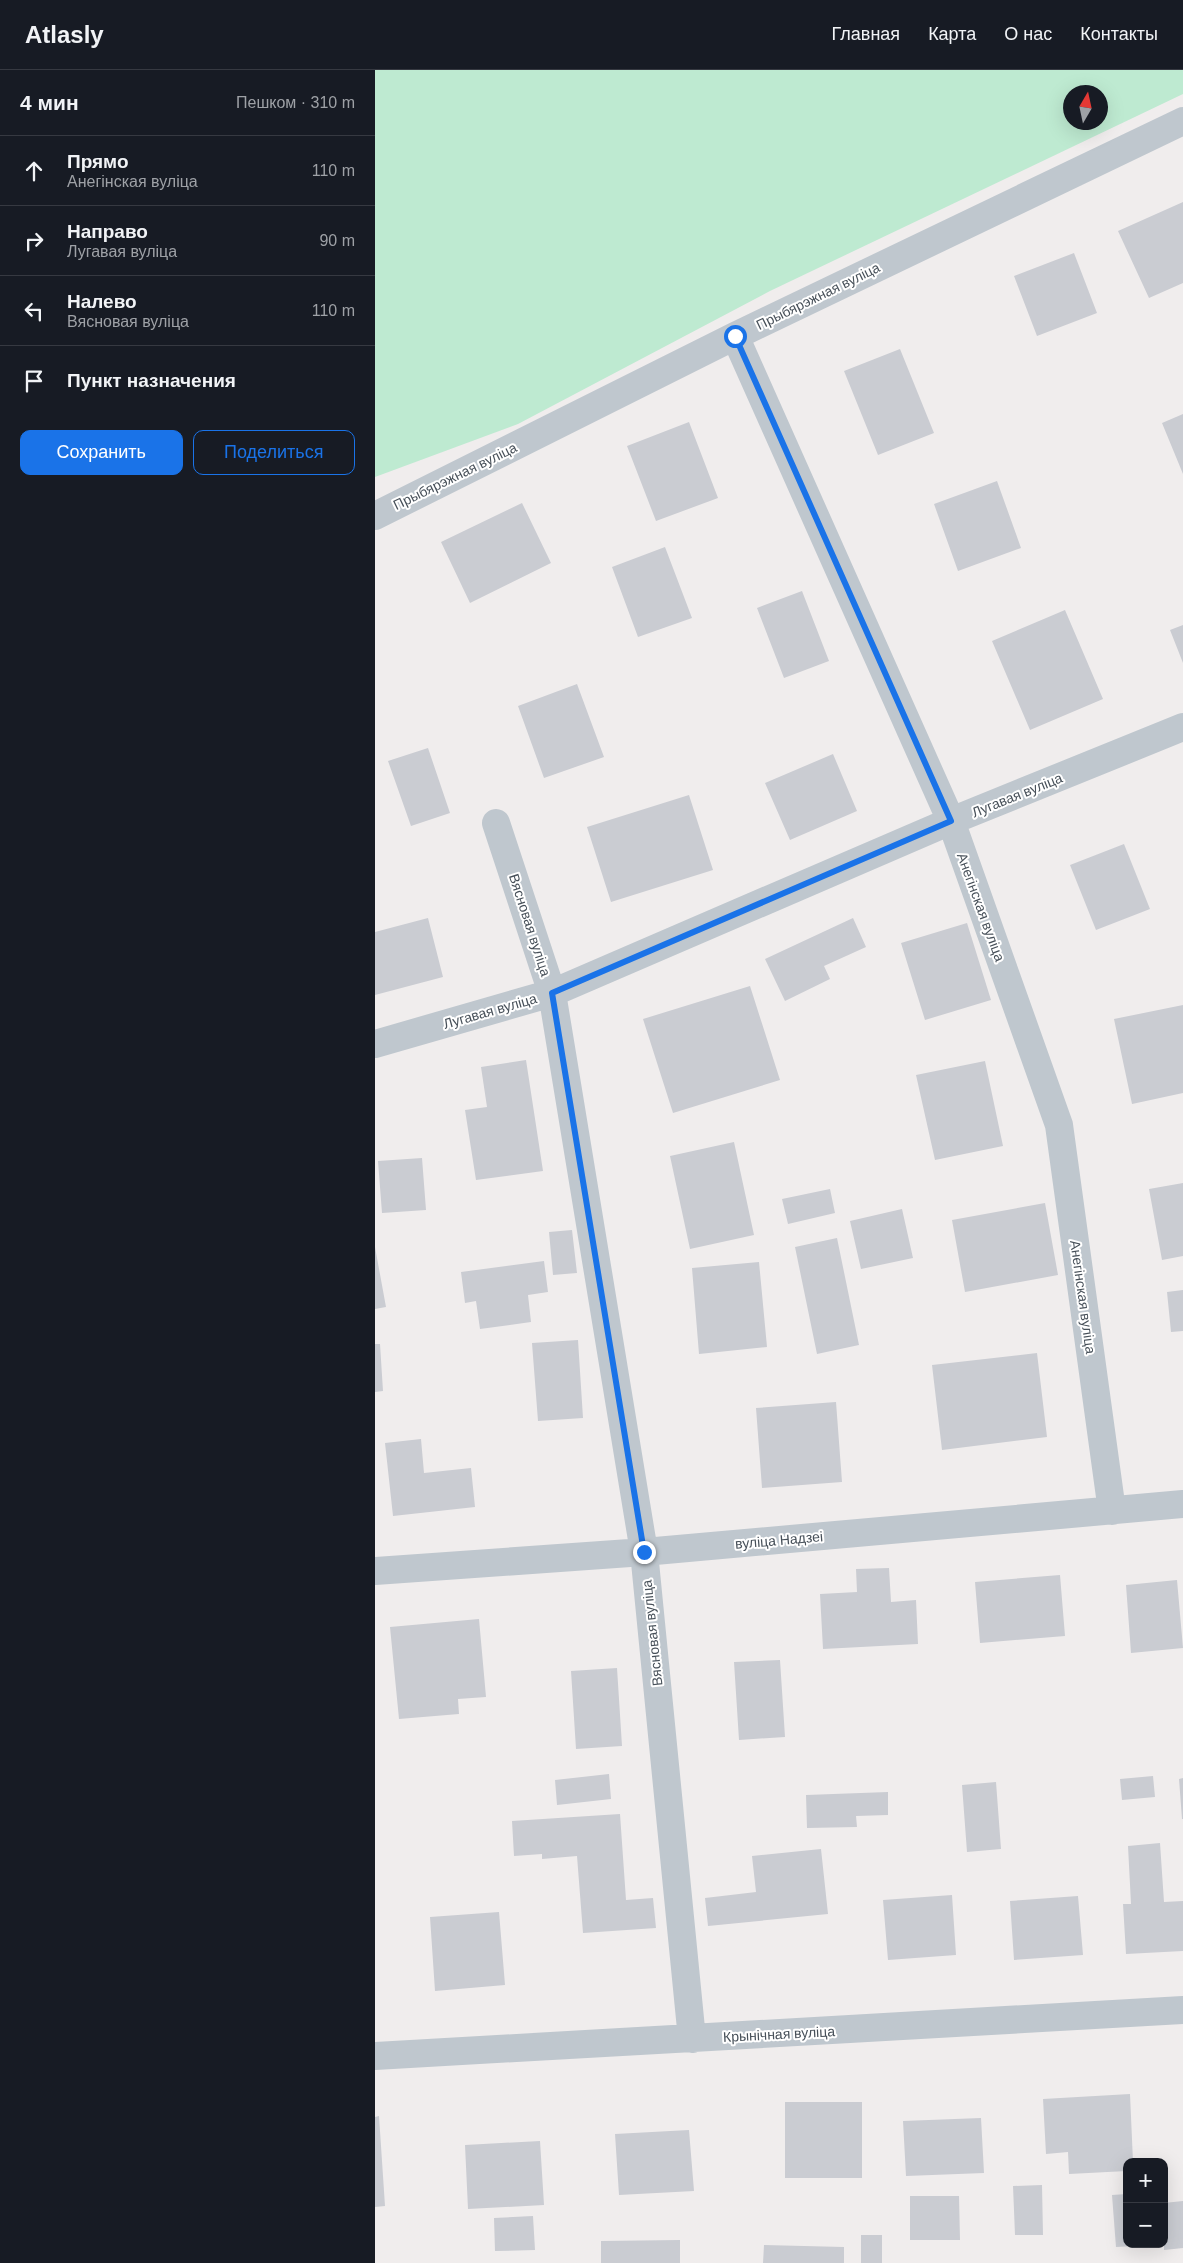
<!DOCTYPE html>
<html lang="ru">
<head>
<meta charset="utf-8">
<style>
  :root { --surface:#171b24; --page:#20242c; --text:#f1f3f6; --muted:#9ea1a6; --line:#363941; --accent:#1a73e8 }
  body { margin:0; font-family:Arial,sans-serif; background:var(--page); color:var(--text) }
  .controls { position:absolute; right:15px; bottom:15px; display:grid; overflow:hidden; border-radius:10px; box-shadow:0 5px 20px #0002 }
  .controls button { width:45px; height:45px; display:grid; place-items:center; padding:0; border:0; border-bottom:1px solid var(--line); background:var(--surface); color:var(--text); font:25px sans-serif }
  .compass { position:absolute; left:688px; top:15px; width:45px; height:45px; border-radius:50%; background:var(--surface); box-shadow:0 5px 20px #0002; rotate:9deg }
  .stop { position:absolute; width:15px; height:15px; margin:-11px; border:4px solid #1a73e8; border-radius:50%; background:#fff }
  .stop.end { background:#1a73e8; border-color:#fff; box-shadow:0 1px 5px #0008 }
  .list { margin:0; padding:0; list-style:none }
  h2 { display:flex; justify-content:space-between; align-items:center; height:65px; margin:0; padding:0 20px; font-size:21px }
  h2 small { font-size:16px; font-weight:400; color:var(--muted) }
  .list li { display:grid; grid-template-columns:32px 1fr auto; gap:15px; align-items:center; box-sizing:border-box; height:70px; padding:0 20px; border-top:1px solid var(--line) }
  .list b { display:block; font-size:19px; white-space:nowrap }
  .list p { margin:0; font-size:16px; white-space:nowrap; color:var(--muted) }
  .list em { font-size:16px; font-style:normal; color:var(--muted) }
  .actions { display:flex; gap:10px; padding:15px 20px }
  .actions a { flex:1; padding:11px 0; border:1px solid var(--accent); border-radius:10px; text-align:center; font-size:18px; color:var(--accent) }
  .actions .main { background:var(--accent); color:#fff }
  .icon { flex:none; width:28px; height:28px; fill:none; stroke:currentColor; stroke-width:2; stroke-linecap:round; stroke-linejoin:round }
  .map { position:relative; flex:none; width:808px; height:2193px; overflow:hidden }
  header { display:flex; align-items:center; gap:30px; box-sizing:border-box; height:70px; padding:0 25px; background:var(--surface); border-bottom:1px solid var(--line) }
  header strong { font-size:24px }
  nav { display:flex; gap:28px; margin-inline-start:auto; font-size:18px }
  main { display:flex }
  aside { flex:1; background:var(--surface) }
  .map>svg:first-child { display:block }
</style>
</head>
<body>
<header>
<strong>Atlasly</strong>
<nav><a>Главная</a><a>Карта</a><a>О нас</a><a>Контакты</a></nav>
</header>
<main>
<aside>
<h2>4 мин<small>Пешком · 310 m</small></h2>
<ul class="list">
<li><svg class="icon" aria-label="ahead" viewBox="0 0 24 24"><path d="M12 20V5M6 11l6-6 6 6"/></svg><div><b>Прямо</b><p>Анегінская вуліца</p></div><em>110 m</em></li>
<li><svg class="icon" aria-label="right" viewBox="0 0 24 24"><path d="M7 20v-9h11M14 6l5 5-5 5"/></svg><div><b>Направо</b><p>Лугавая вуліца</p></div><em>90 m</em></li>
<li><svg class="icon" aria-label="left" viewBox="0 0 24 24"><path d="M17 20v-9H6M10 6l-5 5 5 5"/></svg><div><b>Налево</b><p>Вясновая вуліца</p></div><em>110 m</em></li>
<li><svg class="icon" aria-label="arrive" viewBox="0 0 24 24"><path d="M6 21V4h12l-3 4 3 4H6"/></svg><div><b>Пункт назначения</b></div></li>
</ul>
<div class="actions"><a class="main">Сохранить</a><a>Поделиться</a></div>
</aside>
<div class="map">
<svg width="808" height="2193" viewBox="0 0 808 2193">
  <rect width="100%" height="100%" fill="#f0eded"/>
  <path fill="#beead1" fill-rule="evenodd" d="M0,0H808V24L395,221L143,354L0,407ZM726,22V52H696V22Z"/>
  <path fill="#caccd2" d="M808,132V213L774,228L743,161Z
    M699,183L722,243L662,266L639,206Z
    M525,279L559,363L503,385L469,301Z
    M808,344V404L787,353Z
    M314,352L343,428L281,451L252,376Z
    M622,411L646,478L583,501L559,434Z
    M147,433L176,493L95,533L66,472Z
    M290,477L317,548L263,567L237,497Z
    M427,521L454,591L409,608L382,538Z
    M690,540L728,629L655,660L617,571Z
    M808,555V593L795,560Z
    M202,614L229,687L169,708L143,636Z
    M53,678L75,743L36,756L13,691Z
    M458,684L482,741L415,770L390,713Z
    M314,725L338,800L236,832L212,757Z
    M749,774L775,839L721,860L695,795Z
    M53,848L68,907L0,925V862Z
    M478,848L491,877L449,896L455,909L410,931L390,889Z
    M592,853L616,930L550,950L526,873Z
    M375,916L405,1010L298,1043L268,949Z
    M808,935V1023L757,1034L739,949Z
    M151,990L168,1101L101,1110L90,1040L112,1037L106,997Z
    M610,991L628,1076L560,1090L541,1005Z
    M359,1072L379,1165L315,1179L295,1086Z
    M47,1088L51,1140L7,1143L3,1091Z
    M808,1113V1186L787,1190L774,1119Z
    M455,1119L460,1143L413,1154L407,1129Z
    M670,1133L683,1205L590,1222L577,1150Z
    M527,1139L538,1188L486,1199L475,1151Z
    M197,1160L202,1203L178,1205L174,1162Z
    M462,1168L484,1275L442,1284L420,1177Z
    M0,1177L11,1237L0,1239Z
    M169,1191L173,1222L153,1225L156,1252L105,1259L101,1231L90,1233L86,1202Z
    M384,1192L392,1277L324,1284L317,1198Z
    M808,1220V1261L796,1262L792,1222Z
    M203,1270L208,1348L163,1351L157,1273Z
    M0,1274H5L8,1321L0,1322Z
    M662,1283L672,1367L567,1380L557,1295Z
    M461,1332L467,1412L387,1418L381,1338Z
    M46,1369L49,1403L96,1398L100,1437L18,1446L10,1373Z
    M514,1498L516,1532L541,1530L543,1574L448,1579L445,1524L482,1522L481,1499Z
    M685,1505L690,1566L605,1573L600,1512Z
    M802,1510L808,1578L756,1583L751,1515Z
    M104,1549L111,1627L83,1629L84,1644L24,1649L15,1557Z
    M405,1590L410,1667L364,1670L359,1592Z
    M242,1598L247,1676L201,1679L196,1601Z
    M234,1704L236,1729L182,1735L180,1710Z
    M778,1706L780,1727L747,1730L745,1709Z
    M808,1708V1749H807L804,1709Z
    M621,1712L626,1779L592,1782L587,1715Z
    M513,1722V1745L481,1746L482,1757L432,1758L431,1725Z
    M245,1744L251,1830L278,1828L281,1858L208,1863L202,1786L167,1789V1784L139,1786L137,1751Z
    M785,1773L789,1832L808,1831V1881L751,1884L748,1834H756L753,1776Z
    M446,1779L453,1844L333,1856L330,1828L381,1822L377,1786Z
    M577,1825L581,1885L513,1890L508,1830Z
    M703,1826L708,1885L639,1890L635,1831Z
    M124,1842L130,1915L60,1921L55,1847Z
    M755,2024L758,2092H752V2101L694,2104L693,2082L671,2084L668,2029Z
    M410,2032H487V2108H410Z
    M4,2046L10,2136L0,2137V2047Z
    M606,2048L609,2103L531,2106L528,2051Z
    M314,2060L319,2121L244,2125L240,2064Z
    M165,2071L169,2135L93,2139L90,2075Z
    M667,2115L668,2165H640L638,2116Z
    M752,2124V2174L760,2176L741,2177L737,2125Z
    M535,2126H584L585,2170H535Z
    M808,2131V2178L789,2180V2133Z
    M158,2146L160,2180L120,2181L119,2148Z
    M486,2165H507V2193H486Z
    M305,2170V2193H226V2171Z
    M389,2175L469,2177V2193H388Z"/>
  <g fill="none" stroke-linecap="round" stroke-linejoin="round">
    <path stroke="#bfc7ce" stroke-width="28" d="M360,266L576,751L684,1055L737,1441
      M0,446L360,266L808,51
      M121,753L177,923L269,1482L317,1969
      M0,974L177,923L576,751L808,657
      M0,1501L269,1482L808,1434
      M0,1986L808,1940"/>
  </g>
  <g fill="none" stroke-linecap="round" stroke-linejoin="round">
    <path stroke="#1a73e8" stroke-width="6" d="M269,1482L177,923L576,751L360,266"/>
  </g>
  <g text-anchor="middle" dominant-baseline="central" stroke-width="4" stroke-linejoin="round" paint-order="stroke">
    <g font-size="14" fill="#475059" stroke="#fff">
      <text transform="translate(443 226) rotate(-26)">Прыбярэжная вуліца</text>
      <text transform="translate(80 406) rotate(-26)">Прыбярэжная вуліца</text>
      <text transform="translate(642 725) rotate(-22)">Лугавая вуліца</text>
      <text transform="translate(606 837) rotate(70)">Анегінская вуліца</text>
      <text transform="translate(155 855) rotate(72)">Вясновая вуліца</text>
      <text transform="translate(115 941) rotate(-16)">Лугавая вуліца</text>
      <text transform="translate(708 1227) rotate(82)">Анегінская вуліца</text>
      <text transform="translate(404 1470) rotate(-5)">вуліца Надзеі</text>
      <text transform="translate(277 1563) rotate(-96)">Вясновая вуліца</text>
      <text transform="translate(404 1964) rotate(-3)">Крынічная вуліца</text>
    </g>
  </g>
</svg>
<div class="controls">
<button>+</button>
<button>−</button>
</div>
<svg class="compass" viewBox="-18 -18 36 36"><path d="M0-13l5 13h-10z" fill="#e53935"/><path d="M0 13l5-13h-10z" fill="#9ea1a6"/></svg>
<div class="stop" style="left:360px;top:266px"></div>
<div class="stop end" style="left:269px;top:1482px"></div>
</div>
</main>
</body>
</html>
